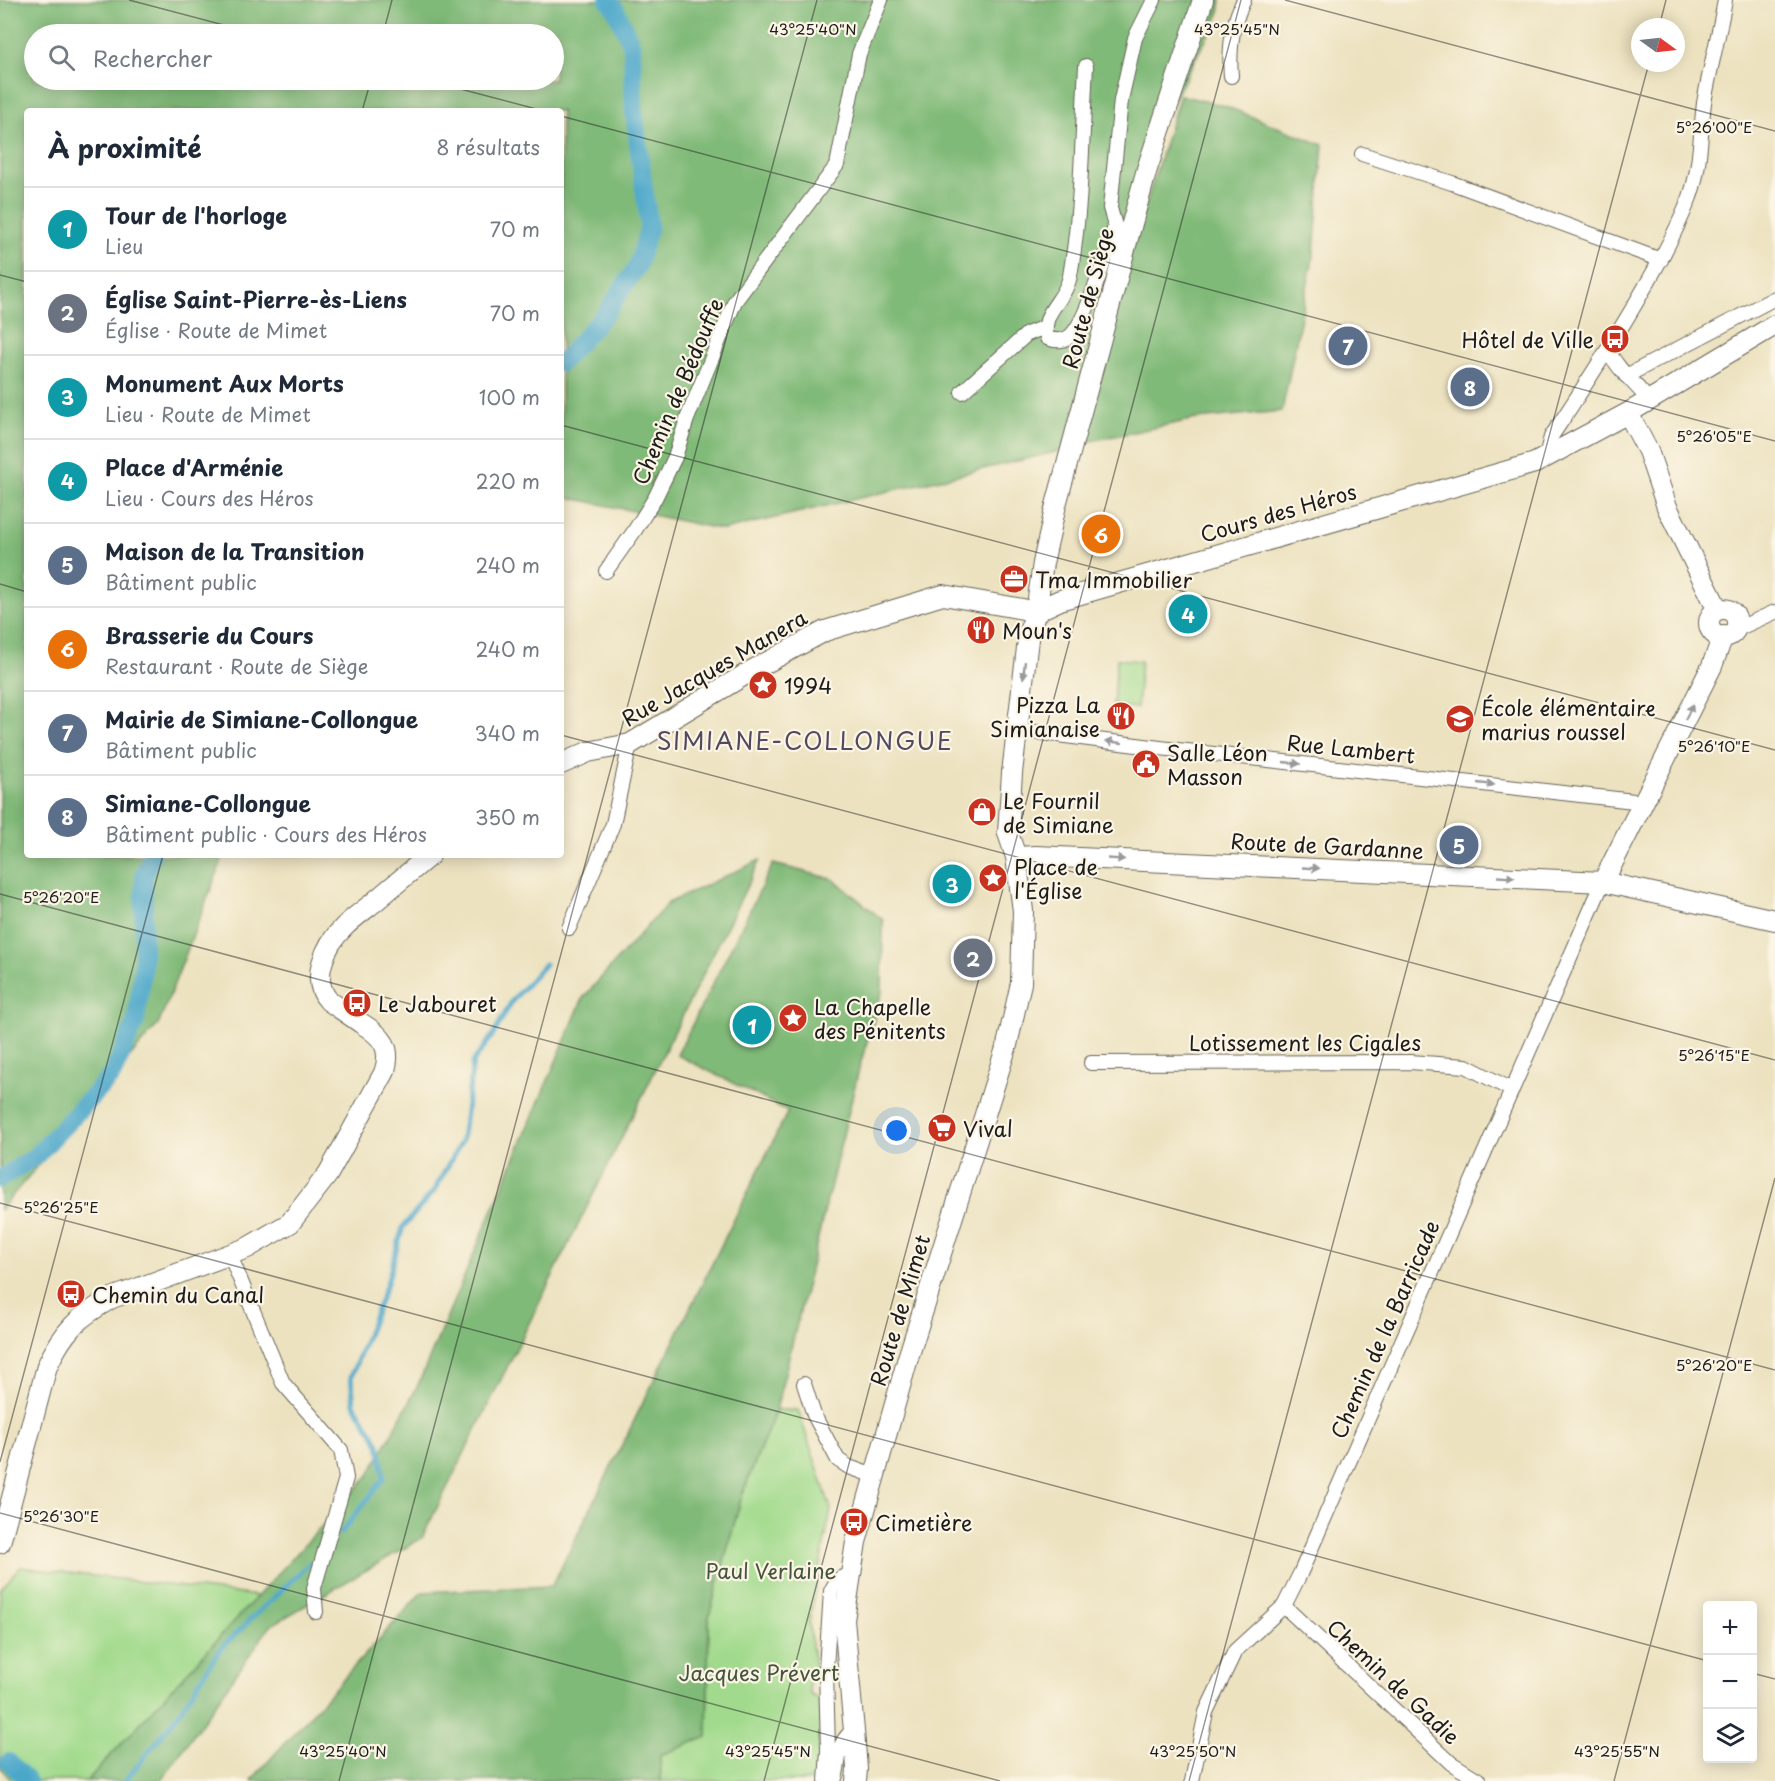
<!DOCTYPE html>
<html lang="fr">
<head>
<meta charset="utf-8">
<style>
  :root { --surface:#fff; --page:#f6f6f7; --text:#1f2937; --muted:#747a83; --line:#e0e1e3; --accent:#2563eb }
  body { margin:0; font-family:"Playpen Sans",sans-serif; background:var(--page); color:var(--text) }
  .controls { position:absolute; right:18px; bottom:18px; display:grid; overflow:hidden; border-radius:6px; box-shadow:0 3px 15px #0003 }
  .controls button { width:54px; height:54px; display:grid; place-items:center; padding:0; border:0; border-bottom:2px solid var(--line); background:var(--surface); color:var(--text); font:30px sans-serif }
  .compass { position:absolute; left:1631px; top:18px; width:54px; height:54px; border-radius:50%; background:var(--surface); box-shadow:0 3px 15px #0003; rotate:105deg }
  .you { position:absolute; left:897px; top:1131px; width:21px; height:21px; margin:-15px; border:4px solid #fff; border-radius:50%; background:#1a73e8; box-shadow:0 0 0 9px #1a73e833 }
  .badge { display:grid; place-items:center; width:39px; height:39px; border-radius:50%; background:var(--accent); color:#fff; font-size:20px; font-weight:700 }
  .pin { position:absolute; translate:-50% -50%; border:3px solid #fff; box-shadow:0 2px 6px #0006 }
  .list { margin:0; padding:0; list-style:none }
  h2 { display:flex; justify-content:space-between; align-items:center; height:78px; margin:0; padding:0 24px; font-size:26px }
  h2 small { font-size:20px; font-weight:400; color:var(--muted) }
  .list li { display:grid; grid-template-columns:39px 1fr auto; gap:18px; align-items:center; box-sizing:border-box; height:84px; padding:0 24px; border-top:2px solid var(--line) }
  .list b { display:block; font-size:22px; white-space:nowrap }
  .list p { margin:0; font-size:20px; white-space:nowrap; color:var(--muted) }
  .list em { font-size:20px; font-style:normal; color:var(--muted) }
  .icon { flex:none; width:33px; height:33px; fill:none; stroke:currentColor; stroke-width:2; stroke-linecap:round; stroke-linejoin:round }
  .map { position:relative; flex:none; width:1775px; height:1781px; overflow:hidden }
  .search { position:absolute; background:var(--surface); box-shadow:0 3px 15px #0003; left:24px; top:24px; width:540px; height:66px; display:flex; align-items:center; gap:15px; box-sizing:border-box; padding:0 21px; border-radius:33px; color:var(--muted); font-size:22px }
  .panel { position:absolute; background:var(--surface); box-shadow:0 3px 15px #0003; left:24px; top:108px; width:540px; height:750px; border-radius:6px }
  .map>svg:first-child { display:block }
</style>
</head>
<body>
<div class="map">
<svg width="1775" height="1781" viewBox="0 0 1775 1781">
  <rect width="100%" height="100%" fill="#fcf5e5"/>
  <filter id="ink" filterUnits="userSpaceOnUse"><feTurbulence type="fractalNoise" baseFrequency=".0167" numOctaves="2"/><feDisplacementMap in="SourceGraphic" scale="12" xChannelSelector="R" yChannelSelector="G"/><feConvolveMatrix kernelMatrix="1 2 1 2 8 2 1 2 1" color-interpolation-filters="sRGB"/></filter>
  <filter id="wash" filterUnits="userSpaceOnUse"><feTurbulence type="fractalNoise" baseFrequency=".008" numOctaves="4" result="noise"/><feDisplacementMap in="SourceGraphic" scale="24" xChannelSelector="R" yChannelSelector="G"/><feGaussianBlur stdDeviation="1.35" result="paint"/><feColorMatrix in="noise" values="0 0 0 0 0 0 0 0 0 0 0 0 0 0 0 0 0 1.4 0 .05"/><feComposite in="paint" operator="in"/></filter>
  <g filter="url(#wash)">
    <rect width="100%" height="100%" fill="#ece2c0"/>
    <path fill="#a1da8c" stroke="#5e7b54" stroke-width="1.5" d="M1117,659L1141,661L1137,708L1113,706Z
      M776,1410H798L831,1509L809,1622L815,1667C809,1676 808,1684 810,1694L818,1699L823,1748L821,1781H661L660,1755L707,1737L709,1616L742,1495Z
      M20,1567L258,1596L87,1781H12L0,1767V1590Z"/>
    <path fill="#80ba78" stroke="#4e6b4a" stroke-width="1.5" fill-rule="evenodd" d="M0,0H1221L1219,14L1145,155L1064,450L724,530L561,496V111H27V855H224L159,1023L0,1210ZM34,34H554V80H34Z
      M1180,95L1225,106L1323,145L1314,253L1282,411L1196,419L1081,443L1114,306Z
      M760,860L422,1538L270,1626L161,1781H87L369,1475L417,1387L583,998L668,903Z
      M773,864L833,879L883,920L882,992L860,1065L776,1410L742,1495L709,1616L707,1737L660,1755L661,1781H252L255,1776L422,1592L552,1586L788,1111L677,1055Z"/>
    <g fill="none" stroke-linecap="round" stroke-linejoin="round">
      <path stroke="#4ca7ca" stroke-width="5" d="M341,1533L384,1478L379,1444L354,1404L351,1377L387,1283L403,1227L434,1191L462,1140L473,1062L493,1035L512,1001L545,964
        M125,1781L174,1720L222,1647L310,1563"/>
      <path stroke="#4ca7ca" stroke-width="18" d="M561,363L606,313L638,265L649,226L634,112L632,46L616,10L608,0
        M0,1179L36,1156L113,1074L136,1021L143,966L144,874L152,855
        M9,1762L28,1781"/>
    </g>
  </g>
  <g filter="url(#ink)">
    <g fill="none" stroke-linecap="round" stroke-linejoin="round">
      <g stroke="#656155" stroke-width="16">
        <path id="street" d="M1086,66C1082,136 1082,207 1070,276C1065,302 1040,311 1047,338C1055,341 1062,342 1069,337C1086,325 1108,248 1115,226
          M1231,76C1229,51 1232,23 1244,0
          M1362,154L1452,183L1661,260
          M1120,231L1115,226L1110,208L1121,100L1135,38L1154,0
          M1608,350C1619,372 1635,382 1649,401
          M1626,376L1775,298
          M962,392L1027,334L1045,327
          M1546,456L1551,437C1582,390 1613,343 1641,294C1659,263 1677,231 1690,197C1701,166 1700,135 1704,103C1710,68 1719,35 1725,0
          M606,571L635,530L655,498L675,457L687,419L735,301L837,165L859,54L881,0
          M1735,630L1775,612
          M1018,730L1160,748L1643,802
          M569,928L613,824L630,744
          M1091,1063L1410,1062L1466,1066L1512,1090
          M230,1255L283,1383L341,1450L346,1478L314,1588L316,1612
          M804,1384L814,1415L838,1460L849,1467L874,1476
          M1284,1606L1451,1763L1480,1781
          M826,1781L828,1751L826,1669L831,1591L837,1580L843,1577L850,1578
          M834,1781C841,1764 835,1740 854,1731
          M1192,1781L1206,1712L1235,1651L1284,1606L1300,1574L1603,882"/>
      </g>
      <g stroke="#656155" stroke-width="22">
        <path id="secondary" d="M1628,413L1648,451L1667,507L1718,610
          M1709 623a14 14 0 1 1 28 0a14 14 0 1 1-28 0Z
          M1036,613L1043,608L1060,600L1535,463L1628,413L1775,325
          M561,764L588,752L630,744L751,671L825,631L943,595L1023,609L1036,613
          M1016,857L1036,856L1603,882L1775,920
          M1603,882L1712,666L1723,636
          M0,1543L47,1366C64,1330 78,1317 112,1298L247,1248L290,1223L328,1174L384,1073C393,1047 382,1036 361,1023C350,1015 339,1008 329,1001C309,980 326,944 344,927C353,918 363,911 373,903C392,887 411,871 430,855
          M856,1781L857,1769L854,1731L844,1620L856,1542L908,1358L1007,1045L1021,983L1023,911L1016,857L1008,833L1012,773L1029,631L1036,613L1043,563L1056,505L1128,238L1147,169L1203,0"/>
      </g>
      <use href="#street" stroke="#fff" stroke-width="14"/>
      <use href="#secondary" stroke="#fff" stroke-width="20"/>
    </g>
    <defs><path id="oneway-solid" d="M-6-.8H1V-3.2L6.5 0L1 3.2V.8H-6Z" transform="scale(1.5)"/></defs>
    <g fill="#999">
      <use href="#oneway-solid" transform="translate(1024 670) rotate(96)"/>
      <use href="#oneway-solid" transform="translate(1689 712) rotate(-63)"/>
      <use href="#oneway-solid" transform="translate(1114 742) rotate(-173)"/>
      <use href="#oneway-solid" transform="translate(1292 763) rotate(6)"/>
      <use href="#oneway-solid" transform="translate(1486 784) rotate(6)"/>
      <use href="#oneway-solid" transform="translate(1116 859) rotate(3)"/>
      <use href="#oneway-solid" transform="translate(1311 868) rotate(3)"/>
      <use href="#oneway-solid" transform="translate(1506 877) rotate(3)"/>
    </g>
  </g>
  <path fill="none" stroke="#1c1c1c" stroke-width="1.5" stroke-opacity="0.45" d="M129,0L258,34M1285,0L1775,131M1659,27L1666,0M383,34L392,0M426,80L544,111M362,111L371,80M561,116L1775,441M0,275L27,282M561,425L1775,750M0,584L27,592M561,735L1775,1060M0,894L1775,1370M0,1203L1708,1661M0,1462L163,855M0,1513L1000,1781M1752,1673L1775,1679M339,1781L817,0M764,1781L1241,0M1189,1781L1649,63M1614,1781L1775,1178"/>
  <defs>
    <g id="bus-disc" transform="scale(1.5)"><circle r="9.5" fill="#c8321e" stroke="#fcf5e5"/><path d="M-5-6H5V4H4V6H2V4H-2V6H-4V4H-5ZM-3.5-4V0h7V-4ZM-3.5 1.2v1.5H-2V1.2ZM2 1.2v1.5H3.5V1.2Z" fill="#fff"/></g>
    <g id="office-disc" transform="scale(1.5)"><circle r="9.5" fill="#c8321e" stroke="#fcf5e5"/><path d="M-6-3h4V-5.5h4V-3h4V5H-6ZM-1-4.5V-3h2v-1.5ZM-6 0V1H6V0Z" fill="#fff"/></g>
    <g id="restaurant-disc" transform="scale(1.5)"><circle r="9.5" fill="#c8321e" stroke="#fcf5e5"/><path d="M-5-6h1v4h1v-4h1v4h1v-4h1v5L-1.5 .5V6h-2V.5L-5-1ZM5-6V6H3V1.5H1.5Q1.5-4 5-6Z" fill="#fff"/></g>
    <g id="sight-disc" transform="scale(1.5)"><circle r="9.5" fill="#c8321e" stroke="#fcf5e5"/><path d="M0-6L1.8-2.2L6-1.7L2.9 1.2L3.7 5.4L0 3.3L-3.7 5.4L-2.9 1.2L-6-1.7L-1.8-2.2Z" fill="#fff"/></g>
    <g id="school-disc" transform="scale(1.5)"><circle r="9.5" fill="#c8321e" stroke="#fcf5e5"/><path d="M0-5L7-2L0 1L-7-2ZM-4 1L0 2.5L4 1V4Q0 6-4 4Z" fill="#fff"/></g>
    <g id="civic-disc" transform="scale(1.5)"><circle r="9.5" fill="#c8321e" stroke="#fcf5e5"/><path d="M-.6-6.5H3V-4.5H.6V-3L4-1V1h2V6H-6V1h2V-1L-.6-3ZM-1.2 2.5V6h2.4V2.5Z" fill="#fff"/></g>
    <g id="shop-disc" transform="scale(1.5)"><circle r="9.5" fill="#c8321e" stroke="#fcf5e5"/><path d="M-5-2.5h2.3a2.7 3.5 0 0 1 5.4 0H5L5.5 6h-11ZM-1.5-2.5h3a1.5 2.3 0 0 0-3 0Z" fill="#fff"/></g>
    <g id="supermarket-disc" transform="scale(1.5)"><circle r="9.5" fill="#c8321e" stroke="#fcf5e5"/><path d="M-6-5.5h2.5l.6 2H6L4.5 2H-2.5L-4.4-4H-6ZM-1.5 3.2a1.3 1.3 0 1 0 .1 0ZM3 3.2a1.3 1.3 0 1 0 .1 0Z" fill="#fff"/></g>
  </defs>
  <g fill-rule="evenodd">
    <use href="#bus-disc" x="1615" y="339"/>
    <use href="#office-disc" x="1014" y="579"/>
    <use href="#restaurant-disc" x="981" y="630"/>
    <use href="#sight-disc" x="763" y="685"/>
    <use href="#restaurant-disc" x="1121" y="716"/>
    <use href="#school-disc" x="1460" y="719"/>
    <use href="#civic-disc" x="1146" y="764"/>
    <use href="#shop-disc" x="982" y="812"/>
    <use href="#sight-disc" x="993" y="878"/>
    <use href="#bus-disc" x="357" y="1003"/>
    <use href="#sight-disc" x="793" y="1018"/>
    <use href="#supermarket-disc" x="942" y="1128"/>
    <use href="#bus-disc" x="71" y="1294"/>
    <use href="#bus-disc" x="854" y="1522"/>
  </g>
  <g text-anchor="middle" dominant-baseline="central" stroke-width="4.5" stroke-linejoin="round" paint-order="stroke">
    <g font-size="21" fill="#1c1c1c" stroke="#fcf5e5">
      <text transform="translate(1087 298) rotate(-75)">Route de Siège</text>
      <text transform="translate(677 391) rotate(-67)">Chemin de Bédouffe</text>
      <text transform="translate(1278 512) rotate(-16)">Cours des Héros</text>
      <text transform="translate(714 667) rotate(-30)">Rue Jacques Manera</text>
      <text transform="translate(1351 748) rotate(6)">Rue Lambert</text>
      <text transform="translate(1327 845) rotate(3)">Route de Gardanne</text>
      <text x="1305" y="1042">Lotissement les Cigales</text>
      <text transform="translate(899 1310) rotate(-73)">Route de Mimet</text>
      <text transform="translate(1384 1329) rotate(-66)">Chemin de la Barricade</text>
      <text transform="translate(1394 1681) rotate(43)">Chemin de Gadie</text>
    </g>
    <g font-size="21" fill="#1c1c1c" stroke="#fcf5e5" text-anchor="start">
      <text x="1594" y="339" text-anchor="end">Hôtel de Ville</text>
      <text x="1035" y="579">Tma Immobilier</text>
      <text x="1002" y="630">Moun's</text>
      <text x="784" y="685">1994</text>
      <text x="1100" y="704" text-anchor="end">Pizza La<tspan x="1100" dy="24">Simianaise</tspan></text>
      <text x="1481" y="707">École élémentaire<tspan x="1481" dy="24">marius roussel</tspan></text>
      <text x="1167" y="752">Salle Léon<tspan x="1167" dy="24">Masson</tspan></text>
      <text x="1003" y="800">Le Fournil<tspan x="1003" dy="24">de Simiane</tspan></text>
      <text x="1014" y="866">Place de<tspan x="1014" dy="24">l'Église</tspan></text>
      <text x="378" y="1003">Le Jabouret</text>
      <text x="814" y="1006">La Chapelle<tspan x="814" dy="24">des Pénitents</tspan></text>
      <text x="963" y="1128">Vival</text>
      <text x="92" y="1294">Chemin du Canal</text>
      <text x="875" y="1522">Cimetière</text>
    </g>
    <g font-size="21" fill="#44553e" stroke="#fcf5e5">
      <text x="771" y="1570">Paul Verlaine</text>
      <text x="759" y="1672">Jacques Prévert</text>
    </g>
    <g font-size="24" letter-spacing="1.5" fill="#514960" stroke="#fcf5e5">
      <text x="805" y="740">SIMIANE-COLLONGUE</text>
    </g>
  </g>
  <g font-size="15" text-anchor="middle" fill="#1c1c1c" stroke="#fcf5e5" stroke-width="4.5" stroke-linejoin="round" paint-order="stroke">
    <text x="813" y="35">43°25'40"N</text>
    <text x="1237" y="35">43°25'45"N</text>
    <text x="1714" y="133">5°26'00"E</text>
    <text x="1714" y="442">5°26'05"E</text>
    <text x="1714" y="752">5°26'10"E</text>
    <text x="61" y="903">5°26'20"E</text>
    <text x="1714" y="1061">5°26'15"E</text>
    <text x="61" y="1213">5°26'25"E</text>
    <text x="1714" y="1371">5°26'20"E</text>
    <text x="61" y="1522">5°26'30"E</text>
    <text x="343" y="1757">43°25'40"N</text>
    <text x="768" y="1757">43°25'45"N</text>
    <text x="1193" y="1757">43°25'50"N</text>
    <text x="1617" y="1757">43°25'55"N</text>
  </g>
</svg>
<div class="controls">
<button>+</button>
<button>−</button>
<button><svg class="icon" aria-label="layers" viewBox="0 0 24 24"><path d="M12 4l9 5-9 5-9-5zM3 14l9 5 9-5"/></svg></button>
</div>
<svg class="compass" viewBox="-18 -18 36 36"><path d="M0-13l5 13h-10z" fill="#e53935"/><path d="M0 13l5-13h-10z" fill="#747a83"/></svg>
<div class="you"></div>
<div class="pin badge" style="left:752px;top:1025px;background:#0f9aa8">1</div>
<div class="pin badge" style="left:973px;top:958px;background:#6b7280">2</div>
<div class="pin badge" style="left:952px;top:884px;background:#0f9aa8">3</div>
<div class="pin badge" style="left:1188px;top:614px;background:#0f9aa8">4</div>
<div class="pin badge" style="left:1459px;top:845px;background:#5c6f8a">5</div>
<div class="pin badge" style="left:1101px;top:534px;background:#e8710a">6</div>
<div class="pin badge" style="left:1348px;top:346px;background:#5c6f8a">7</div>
<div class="pin badge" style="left:1470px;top:387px;background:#5c6f8a">8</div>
<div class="search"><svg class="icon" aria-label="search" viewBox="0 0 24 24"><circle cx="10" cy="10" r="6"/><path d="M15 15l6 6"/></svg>Rechercher</div>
<section class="panel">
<h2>À proximité<small>8 résultats</small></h2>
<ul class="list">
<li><span class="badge" style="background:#0f9aa8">1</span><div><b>Tour de l'horloge</b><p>Lieu</p></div><em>70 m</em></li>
<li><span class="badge" style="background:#6b7280">2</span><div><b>Église Saint-Pierre-ès-Liens</b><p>Église · Route de Mimet</p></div><em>70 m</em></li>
<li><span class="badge" style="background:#0f9aa8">3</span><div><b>Monument Aux Morts</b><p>Lieu · Route de Mimet</p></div><em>100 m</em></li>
<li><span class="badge" style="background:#0f9aa8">4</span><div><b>Place d'Arménie</b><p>Lieu · Cours des Héros</p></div><em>220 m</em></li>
<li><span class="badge" style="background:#5c6f8a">5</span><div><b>Maison de la Transition</b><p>Bâtiment public</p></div><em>240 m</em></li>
<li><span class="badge" style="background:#e8710a">6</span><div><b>Brasserie du Cours</b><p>Restaurant · Route de Siège</p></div><em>240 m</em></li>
<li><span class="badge" style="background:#5c6f8a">7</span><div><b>Mairie de Simiane-Collongue</b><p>Bâtiment public</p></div><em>340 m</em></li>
<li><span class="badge" style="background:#5c6f8a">8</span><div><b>Simiane-Collongue</b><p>Bâtiment public · Cours des Héros</p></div><em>350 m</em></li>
</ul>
</section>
</div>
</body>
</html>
